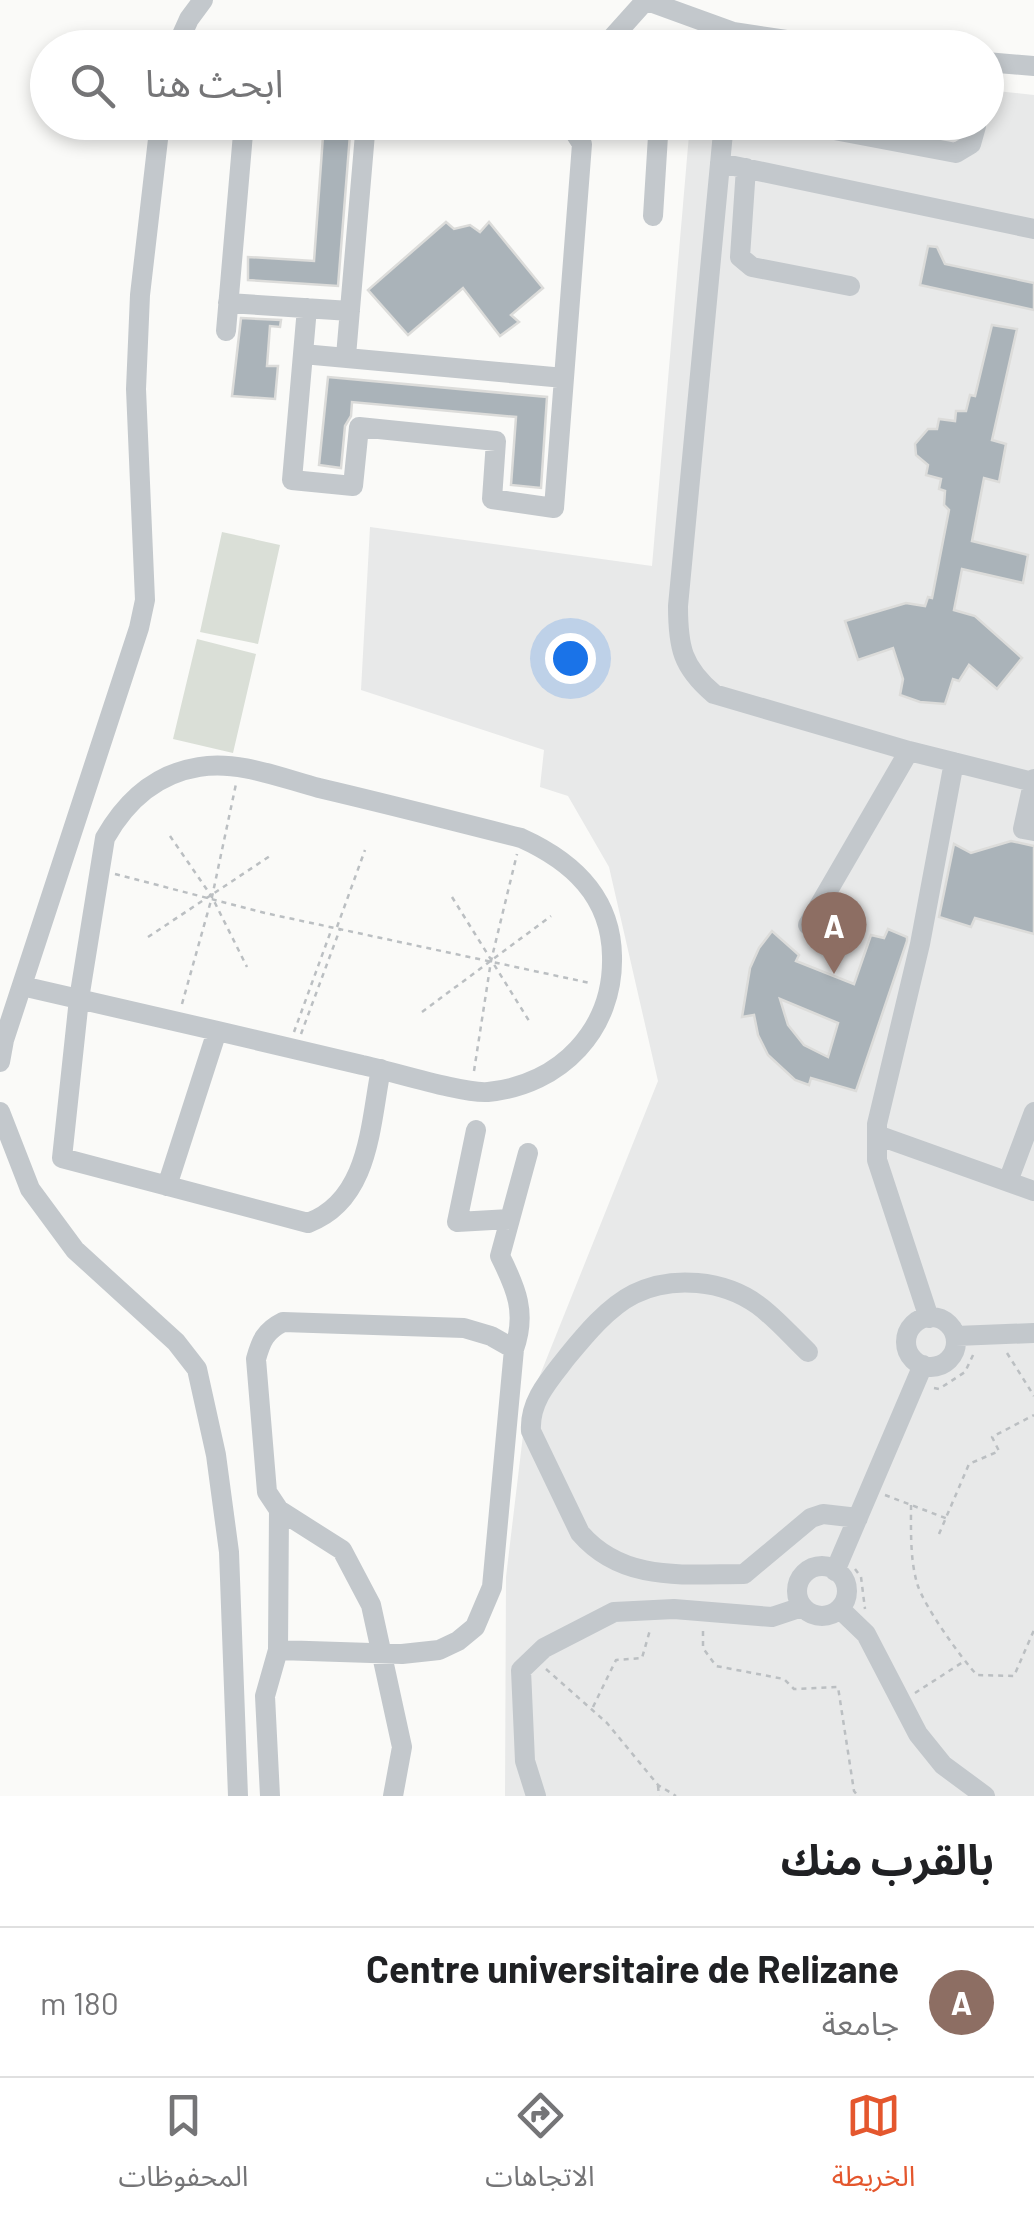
<!DOCTYPE html>
<html lang="ar">
<head>
<meta charset="utf-8">
<style>
  :root { --surface:#fff; --page:#f2f2f2; --text:#202124; --muted:#757577; --line:#e0e0e0; --accent:#e4572e }
  body { margin:0; font-family:Barlow,"Noto Sans Arabic",sans-serif; background:var(--page); color:var(--text); direction:rtl }
  .you { position:absolute; left:570px; top:658px; width:35px; height:35px; margin:-25px; border:8px solid #fff; border-radius:50%; background:#1a73e8; box-shadow:0 0 0 15px #1a73e833 }
  .badge { display:grid; place-items:center; width:65px; height:65px; border-radius:50%; background:var(--accent); color:#fff; font-size:32px; font-weight:700 }
  .pin { position:absolute; translate:-50% -82px; filter:drop-shadow(0 2px 5px #0008) }
  .pin::after { content:''; position:absolute; top:52px; width:35px; height:30px; background:inherit; clip-path:polygon(0 0,100% 0,50% 100%) }
  .list { margin:0; padding:0; list-style:none }
  h2 { display:flex; justify-content:space-between; align-items:center; height:130px; margin:0; padding:0 40px; font-size:42px }
  h2 small { font-size:32px; font-weight:400; color:var(--muted) }
  .list li { display:grid; grid-template-columns:65px 1fr auto; gap:30px; align-items:center; box-sizing:border-box; height:150px; padding:0 40px; border-top:2px solid var(--line) }
  .list b { display:block; font-size:38px; white-space:nowrap }
  .list p { margin:0; font-size:32px; white-space:nowrap; color:var(--muted) }
  .list em { font-size:32px; font-style:normal; color:var(--muted) }
  .icon { flex:none; width:55px; height:55px; fill:none; stroke:currentColor; stroke-width:2; stroke-linecap:round; stroke-linejoin:round }
  .map { position:relative; flex:none; width:1034px; height:1796px; overflow:hidden; direction:ltr }
  .search { position:absolute; background:var(--surface); box-shadow:0 5px 15px #0003; left:30px; right:30px; top:30px; height:110px; display:flex; align-items:center; gap:25px; box-sizing:border-box; padding:0 35px; border-radius:55px; color:var(--muted); font-size:38px }
  .sheet { height:280px; background:var(--surface) }
  nav { display:flex; justify-content:space-around; align-items:center; box-sizing:border-box; height:140px; border-top:2px solid var(--line); background:var(--surface); font-size:28px; color:var(--muted) }
  nav a { display:grid; justify-items:center; gap:5px }
  nav .on { color:var(--accent) }
  .map>svg:first-child { display:block }
</style>
</head>
<body>
<div class="map">
<svg width="1034" height="1796" viewBox="0 0 1034 1796">
  <rect width="100%" height="100%" fill="#fafaf8"/>
  <path fill="#e8e9e9" d="M987,90L1034,95V1796H505L506,1577L526,1410L658,1081L609,867L568,796L540,787L544,750L361,690L370,527L652,566L690,123L986,122Z"/>
  <path fill="#dadfd7" d="M222,532L280,545L258,644L200,632Z
    M197,639L256,654L233,753L173,739Z"/>
  <path fill="#aab3b9" stroke="#dcdcda" stroke-width="2.5" fill-rule="evenodd" d="M324,122H351L338,286L248,280V257L314,261Z
    M446,222L454,229L470,225L480,232L489,222L543,288L511,315L519,322L500,336L463,288L408,335L368,290Z
    M928,246L937,247L945,264L1034,283V310L920,285Z
    M241,318L281,320L280,327L270,326L267,366H278L275,399L232,396Z
    M992,325L1017,329L992,440L1006,444L999,482L984,478L972,541L1028,555L1023,583L962,569L954,610L975,616L1022,658L997,689L969,665L959,681L953,679L945,704L920,702L900,695L903,679L893,648L858,660L845,621L906,603L925,606L928,597L932,598L949,510L944,505L945,491L939,489L941,479L926,475L928,465L916,455L915,444L928,429H937L939,419L955,421L956,411H966L970,395L975,396Z
    M328,377L547,397L541,488L511,485L516,417L352,402L351,416L345,426L341,468L319,465Z
    M1011,841L1034,846V934L975,918L971,927L939,917L954,844L971,853Z
    M888,929L907,937V941L856,1091L811,1078L809,1085L795,1080L768,1055L758,1035L754,1015L742,1017L750,968L759,948L772,931L799,955L796,961L854,984L871,935L884,938ZM780,999L838,1023L828,1057L804,1045L788,1025Z"/>
  <g fill="none" stroke-linecap="round" stroke-linejoin="round">
    <path stroke="#bbbfc2" stroke-width="2.5" stroke-dasharray="5 5" stroke-linecap="butt" d="M170,836L212,897L247,967
      M115,874L265,913L590,983
      M452,897L531,1024
      M337,927L365,850
      M148,937L270,856
      M182,1004L212,897L236,784
      M422,1012L551,916
      M294,1032L332,928
      M301,1034L340,929
      M474,1071L491,961L517,854
      M1007,1353L1034,1396
      M934,1388L939,1389L965,1372L974,1353
      M885,1495L948,1519
      M911,1505C911,1530 910,1559 917,1583C923,1605 961,1658 977,1675L1014,1676L1034,1630
      M939,1534L969,1464L999,1451L992,1437L1034,1415
      M855,1569L861,1577L865,1609
      M703,1631V1648L716,1666L784,1679L794,1689L838,1687L854,1791L858,1796
      M546,1669L607,1723L658,1785L676,1796
      M915,1693L963,1662
      M593,1707L616,1660L642,1658L650,1630
      M658,1786L659,1796"/>
    <path stroke="#c3c8cc" stroke-width="20" d="M645,0L733,32L841,48
      M176,48L189,19L203,0
      M603,48L646,0
      M986,62L1034,66
      M647,122L658,136L653,216
      M724,122L678,606C678,647 682,667 714,694L909,751L1033,782
      M792,122L956,153L971,144L976,126L973,122
      M720,163L1034,229
      M746,168L740,257L752,267L850,286
      M228,303L350,311
      M307,308L292,480L353,486L359,427L496,441L492,499L554,508L582,144L568,122
      M226,331L244,122
      M303,354L564,378
      M346,356L366,122
      M1034,779L1023,829L1034,831
      M808,925L909,751
      M22,986C135,1012 249,1038 362,1065C391,1071 463,1094 488,1092C561,1085 614,1029 612,956C611,896 572,861 521,838C454,821 387,804 319,788C281,778 238,760 199,767C155,774 126,801 105,838L79,999L62,1158L308,1223C370,1200 370,1124 381,1069
      M0,1062L4,1040L139,628L145,600L136,389L140,295L160,122
      M0,1112L30,1189L75,1250L176,1342L197,1369L216,1455L229,1552L238,1796
      M476,1130L457,1222L510,1219
      M877,1135L1034,1191
      M1010,1176L1034,1112
      M167,1186L217,1031
      M906 1342a25 25 0 1 1 50 0a25 25 0 1 1-50 0Z
      M929,1318L877,1160V1124L920,944L954,762
      M956,1336L1034,1333
      M514,1349C527,1313 516,1288 500,1256L528,1153
      M808,1352C792,1337 776,1318 758,1305C724,1280 672,1275 634,1294C608,1307 585,1335 567,1357C550,1379 529,1401 531,1431L580,1533C623,1583 685,1574 744,1574L811,1518L823,1514L858,1518
      M279,1510L342,1550L371,1605L402,1747L393,1796
      M797 1591a25 25 0 1 1 50 0a25 25 0 1 1-50 0Z
      M835,1571L923,1365
      M840,1609L866,1634L918,1734L943,1765L985,1796
      M270,1796L265,1696L278,1650L279,1510L267,1492L256,1359C261,1341 265,1331 283,1322L464,1328L491,1336L514,1349L492,1587L475,1627L458,1641L439,1650L402,1654L278,1650
      M536,1796L525,1761L521,1670L544,1648L614,1612L674,1609L772,1617L802,1607"/>
  </g>
</svg>
<div class="you"></div>
<div class="pin badge" style="left:834px;top:974px;background:#8d6e63">A</div>
<div class="search"><svg class="icon" aria-label="search" viewBox="0 0 24 24"><circle cx="10" cy="10" r="6"/><path d="M15 15l6 6"/></svg>ابحث هنا</div>
</div>
<section class="sheet">
<h2>بالقرب منك<small></small></h2>
<ul class="list">
<li><span class="badge" style="background:#8d6e63">A</span><div><b>Centre universitaire de Relizane</b><p>جامعة</p></div><em>180 m</em></li>
</ul>
</section>
<nav>
<a class="on"><svg class="icon" aria-label="map" viewBox="0 0 24 24"><path d="M3 6l6-2 6 2 6-2v14l-6 2-6-2-6 2zM9 4v14M15 6v14"/></svg>الخريطة</a>
<a><svg class="icon" aria-label="directions" viewBox="0 0 24 24"><path d="M12 3l9 9-9 9-9-9zM9 14v-3h6M13 9l2 2-2 2"/></svg>الاتجاهات</a>
<a><svg class="icon" aria-label="saved" viewBox="0 0 24 24"><path d="M7 4h10v16l-5-4-5 4z"/></svg>المحفوظات</a>
</nav>
</body>
</html>
